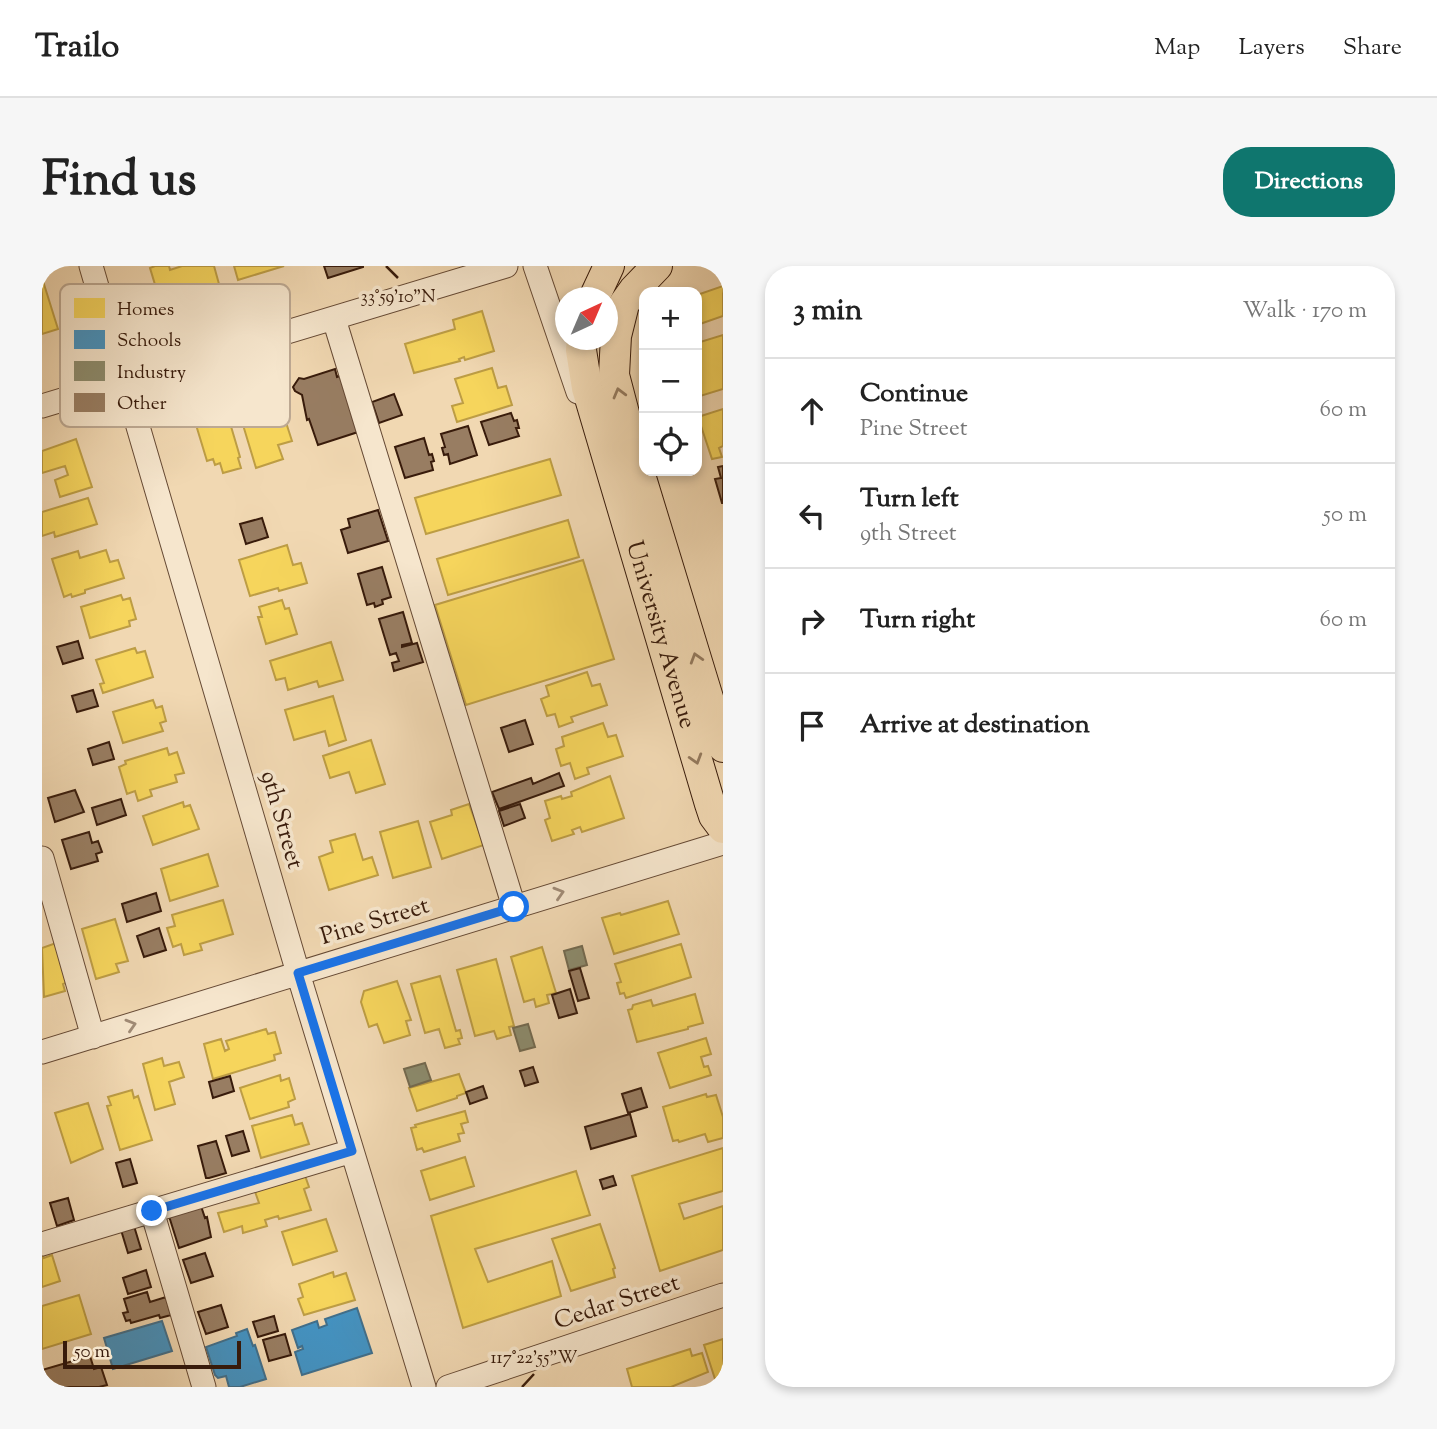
<!DOCTYPE html>
<html lang="en">
<head>
<meta charset="utf-8">
<style>
  :root { --surface:#fff; --page:#f6f6f6; --text:#222; --muted:#767676; --line:#e0e0e0; --accent:#0f766e }
  body { margin:0; font-family:"Sorts Mill Goudy",serif; background:var(--page); color:var(--text) }
  .controls { position:absolute; right:21px; top:21px; display:grid; overflow:hidden; border-radius:14px; box-shadow:0 4px 10px #0003 }
  .controls button { width:63px; height:63px; display:grid; place-items:center; padding:0; border:0; border-bottom:2px solid var(--line); background:var(--surface); color:var(--text); font:35px sans-serif }
  .compass { position:absolute; left:513px; top:21px; width:63px; height:63px; border-radius:50%; background:var(--surface); box-shadow:0 4px 10px #0003; rotate:44deg }
  .scale { position:absolute; left:21px; bottom:18px; width:178px; box-sizing:border-box; padding-left:7px; border:4px solid #381b0b; border-top:0; font-size:19px; line-height:24px; white-space:nowrap; color:#381b0b; -webkit-text-stroke:5px #f6e6cd; paint-order:stroke }
  .stop { position:absolute; width:21px; height:21px; margin:-16px; border:5px solid #1a73e8; border-radius:50%; background:#fff }
  .stop.end { background:#1a73e8; border-color:#fff; box-shadow:0 2px 7px #0008 }
  .list { margin:0; padding:0; list-style:none }
  h2 { display:flex; justify-content:space-between; align-items:center; height:91px; margin:0; padding:0 28px; font-size:30px }
  h2 small { font-size:23px; font-weight:400; color:var(--muted) }
  .list li { display:grid; grid-template-columns:46px 1fr auto; gap:21px; align-items:center; box-sizing:border-box; height:105px; padding:0 28px; border-top:2px solid var(--line) }
  .list b { display:block; font-size:26px; white-space:nowrap }
  .list p { margin:0; font-size:23px; white-space:nowrap; color:var(--muted) }
  .list em { font-size:23px; font-style:normal; color:var(--muted) }
  .icon { flex:none; width:38px; height:38px; fill:none; stroke:currentColor; stroke-width:2; stroke-linecap:round; stroke-linejoin:round }
  .map { position:relative; flex:none; width:681px; height:1121px; overflow:hidden; border-radius:28px }
  header { display:flex; align-items:center; gap:42px; box-sizing:border-box; height:98px; padding:0 35px; background:var(--surface); border-bottom:2px solid var(--line) }
  header strong { font-size:33px }
  nav { display:flex; gap:38px; margin-inline-start:auto; font-size:24px }
  .intro { display:flex; align-items:center; justify-content:space-between; box-sizing:border-box; height:168px; padding:0 42px }
  h1 { margin:0; font-size:49px }
  .button { padding:18px 32px; border-radius:28px; background:var(--accent); color:#fff; font-size:24px; font-weight:700 }
  main { display:flex; gap:42px; padding:0 42px }
  aside { flex:1; background:var(--surface); border-radius:28px; box-shadow:0 4px 10px #0003 }
  .map>svg:first-child { display:block }
</style>
</head>
<body>
<header>
<strong>Trailo</strong>
<nav><a>Map</a><a>Layers</a><a>Share</a></nav>
</header>
<div class="intro"><h1>Find us</h1><a class="button">Directions</a></div>
<main>
<div class="map">
<svg width="681" height="1121" viewBox="0 0 681 1121">
  <rect width="100%" height="100%" fill="#f1d8b2"/>
  <filter id="stains"><feTurbulence type="fractalNoise" baseFrequency=".00286" numOctaves="4"/><feColorMatrix values="0 0 0 0 .2 0 0 0 0 .09 0 0 0 0 .02 0 0 0 .5 -.17"/></filter>
  <radialGradient id="worn" r=".72"><stop offset=".6" stop-color="#630" stop-opacity="0"/><stop offset="1" stop-color="#630" stop-opacity=".3"/></radialGradient>
  <path fill="#f6d55c" stroke="#bd9d44" stroke-width="2" d="M113,0H127L128,4L140,0H172L177,18L118,35L108,2Z
    M192,0H242L196,14Z
    M1,15L16,63L0,68V16Z
    M681,20V50L655,59V29Z
    M440,45L452,85L423,94L422,91L417,93L418,95L372,107L363,78L413,63L411,54Z
    M681,69V123L655,131V77Z
    M450,102L456,122L464,120L470,139L415,156L410,140L421,137L413,113Z
    M180,140L183,148L185,147L196,184L198,191L196,192L199,202L181,207L178,197L173,199L171,193L165,195L151,149Z
    M221,141L224,149L240,144L250,175L236,179L241,193L214,202L198,149Z
    M681,143V180L677,182L680,191L670,193L656,151Z
    M34,173L50,221L18,231L13,214L26,209L23,200L0,207V185Z
    M508,193L519,229L384,268L373,232Z
    M46,232L55,258L13,271L12,266L0,270V246Z
    M526,254L537,291L406,329L395,293Z
    M245,279L251,299L259,297L265,317L237,325L236,322L208,330L197,294Z
    M64,284L68,296L76,294L82,312L43,324V327L30,331L29,328L22,331L10,293L36,285L38,292Z
    M541,294L572,393L424,439L393,339Z
    M79,329L81,334L88,332L94,353L87,355L88,360L48,372L39,341Z
    M240,334L243,343L247,342L255,368L224,378L216,351H220L217,341Z
    M289,376L301,414L277,421L275,415L246,424L243,412L234,414L228,395Z
    M93,382L95,387L103,385L111,411L61,427L58,418L62,417L54,394Z
    M545,406L550,420L558,418L565,439L529,451L531,456L517,461L513,448L505,450L499,433L507,430L504,420Z
    M291,430L304,474L287,480L283,465L252,474L243,444Z
    M111,434L114,442L120,440L124,455L118,457L121,465L81,477L71,446Z
    M561,457L566,471L574,469L581,490L545,502L547,508L533,513L528,497L519,500L514,483L522,480L520,471Z
    M329,474L343,518L314,527L307,506L288,512L281,490Z
    M125,482L127,489L135,486L142,507L133,509L135,516L108,524L110,530L96,535L93,525L85,528L77,501L84,498L83,495Z
    M568,510L582,552L540,566L538,561L530,564L532,568L510,575L503,554L508,552L503,535L519,530L520,533L530,530L529,526Z
    M141,536L142,541L148,539L157,563L111,579L101,550Z
    M427,538L442,579L400,593L388,556L410,549L409,544Z
    M376,555L389,601L351,612L338,566Z
    M313,568L321,594L330,591L336,609L287,624L277,591L291,586L288,575Z
    M166,588L176,620L128,635L119,603Z
    M181,634L191,668L158,678L160,684L142,689L139,678L131,681L125,662L133,660L130,649Z
    M626,635L637,668L572,688L560,652L578,647L579,649Z
    M73,653L86,695L74,698L77,706L54,713L40,663Z
    M14,677L26,716L21,718L23,725L2,731L0,682Z
    M639,678L649,711L584,732L582,727L578,728L575,717L579,716L573,698Z
    M500,681L514,727L505,729L507,737L494,741L492,733L482,736L469,691Z
    M454,693L472,760L467,761L469,769L455,773L452,765L433,770L415,704Z
    M398,710L414,765L418,764L420,772L416,773L418,778L403,782L397,763L383,767L369,718Z
    M355,715L369,754L364,755L368,769L342,777L335,758L327,761L319,736L322,725Z
    M653,728L661,757L646,761V763L595,776L586,744L590,743L591,739L609,734L611,740Z
    M224,763L226,768L233,766L239,787L232,789L233,794L171,813L162,778L179,773L183,785L187,783L184,775Z
    M664,772L669,788L659,791L662,801L666,800L669,809L628,822L616,787Z
    M120,792L122,800L137,796L142,811L127,816L133,838L113,844L101,798Z
    M417,808L424,827L415,830V832L375,845L367,822Z
    M238,809L239,815L247,812L253,833L246,836L247,841L208,853L198,822Z
    M90,824L92,832L96,830L110,874L78,884L65,840L69,839L66,831Z
    M664,828L665,831L674,829L681,851V872L666,876L663,868L637,876L636,874L631,875L621,841Z
    M46,837L61,883L29,897L13,847Z
    M423,845L426,856L419,858L422,867L416,868L418,875L382,886L380,882L375,884L369,862L374,861L373,859Z
    M250,849L253,859L260,857L267,878L219,892L210,860Z
    M681,882V925L637,938L642,953L681,940V984L618,1005L590,910Z
    M423,891L432,920L388,934L379,905Z
    M261,904L267,921L262,923L269,944L237,953L236,950L223,954L225,960L201,967L200,960L182,966L176,947L217,937L211,920Z
    M534,905L548,949L433,983L446,1016L510,995L519,1030L421,1062L389,950Z
    M284,953L295,985L251,999L240,966Z
    M558,958L573,1002L571,1003L573,1011L529,1025L510,973Z
    M0,988L2,992L10,989L18,1015L0,1021Z
    M291,1006L292,1011L304,1007L313,1034L262,1049L256,1033L261,1031L257,1018Z
    M37,1029L49,1068L0,1083V1040Z
    M681,1073V1111L673,1113L662,1079Z
    M648,1083L650,1090L660,1087L666,1106L629,1121H590L585,1103Z"/>
  <path fill="#4393c3" stroke="#406f8c" stroke-width="2" d="M315,1042L330,1087L260,1109L253,1086L261,1083L260,1080L256,1082L250,1064L275,1055L277,1062L285,1059L283,1053Z
    M120,1055L130,1085L71,1103L62,1072Z
    M205,1063L211,1080L213,1079L224,1113L198,1121H187L184,1110L176,1112L173,1109L164,1081L195,1070L194,1067Z"/>
  <path fill="#8c8c6e" stroke="#736a50" stroke-width="2" d="M540,680L545,699L527,704L522,685Z
    M486,758L493,781L478,785L471,762Z
    M383,797L389,814L368,821L362,803Z"/>
  <path fill="#987d62" stroke="#381b0b" stroke-width="2" d="M282,0H321V1L286,12Z
    M293,103L295,111L298,110L316,166L276,179L267,153L265,154L260,129L253,125L251,121L257,112L262,113Z
    M352,128L360,149L337,157L330,136Z
    M469,147L472,155L475,154L477,162H474L477,170L447,179L439,156Z
    M426,160L435,189L408,198L406,188L402,189L400,182L403,181L399,168Z
    M382,172L387,189L390,188L392,195L389,196L391,204L363,212L353,181Z
    M681,200V237H680L673,213L679,212L676,201Z
    M336,244L346,275L306,287L299,264L308,261L306,253Z
    M220,252L226,271L204,278L198,258Z
    M340,301L349,331L340,334L341,338L333,341L332,337L325,339L316,308Z
    M361,346L370,377L360,379V381L375,377L381,396L352,405L350,397L357,395L354,387L348,389L337,353Z
    M36,375L41,392L21,398L15,381Z
    M51,424L56,440L35,446L30,430Z
    M483,454L491,478L467,486L459,462Z
    M67,476L72,493L51,499L46,483Z
    M517,507L522,520L457,543L450,526L489,512L491,518Z
    M33,524L42,546L13,556L6,532Z
    M79,533L84,549L55,559L50,542Z
    M478,538L483,552L462,560L457,545Z
    M47,566L50,577L56,575L60,586L54,588L56,595L29,603L20,574Z
    M114,627L119,645L85,656L80,638Z
    M117,662L124,684L102,691L95,670Z
    M538,702L547,732L536,735L527,705Z
    M528,723L535,747L517,752L510,729Z
    M491,801L496,816L483,820L478,805Z
    M188,810L192,825L171,832L167,816Z
    M441,820L445,832L428,838L424,826Z
    M599,822L605,841L586,847L580,828Z
    M588,848L594,870L549,883L543,861Z
    M201,865L207,885L190,890L184,870Z
    M174,875L184,907L167,912H164L156,880Z
    M88,893L95,917L81,921L74,897Z
    M571,910L574,919L561,923L558,914Z
    M26,932L32,954L15,960L8,937Z
    M158,937L163,952L165,951L169,971L137,982L126,947Z
    M92,960L99,983L86,987L79,964Z
    M163,987L171,1010L149,1017L141,994Z
    M104,1004L109,1021L86,1028L81,1012Z
    M105,1026L108,1036L124,1031L129,1049L118,1052L117,1049L89,1057L88,1054L84,1055L81,1047L86,1046L82,1033Z
    M179,1039L186,1061L164,1068L156,1046Z
    M232,1050L236,1065L216,1071L211,1056Z
    M243,1068L249,1089L227,1095L221,1074Z
    M48,1090L52,1103L59,1101L65,1119L57,1121H0V1104Z"/>
  <g fill="none" stroke-linecap="round" stroke-linejoin="round">
    <g stroke="#664a35" stroke-width="25">
      <path id="minor" d="M49,0L256,707L382,1121
        M493,0L536,126
        M292,53L472,641
        M0,140L464,0
        M0,592L51,771
        M0,786L681,577
        M110,945L162,1121
        M0,978L310,885
        M406,1121L681,1029"/>
    </g>
    <g stroke="#381b0b" stroke-width="32">
      <g id="major">
        <path d="M615,0L592,24L582,38L574,70L572,109L599,212L681,481"/>
        <path d="M552,32L567,0"/>
        <path id="s1" d="M540,74L539,84L545,122L668,538L672,550L681,562"/>
      </g>
    </g>
    <use href="#minor" stroke="#f6e6cd" stroke-width="23"/>
    <use href="#major" stroke="#f1d8b2" stroke-width="30"/>
  </g>
  <defs><path id="oneway-chevron" d="M-2-3.5L2.5 0L-2 3.5" fill="none" stroke-width="1.6" stroke-linecap="round" stroke-linejoin="round" transform="scale(1.75)"/></defs>
  <g stroke="#947a5e">
    <use href="#oneway-chevron" transform="translate(577 127) rotate(-105)"/>
    <use href="#oneway-chevron" transform="translate(654 392) rotate(-107)"/>
    <use href="#oneway-chevron" transform="translate(654 493) rotate(73)"/>
  </g>
  <g stroke="#a08b76">
    <use href="#oneway-chevron" transform="translate(517 627) rotate(-17)"/>
    <use href="#oneway-chevron" transform="translate(89 759) rotate(-17)"/>
  </g>
  <g fill="none" stroke-linecap="round" stroke-linejoin="round">
    <path stroke="#1a73e8" stroke-width="9" d="M110,945L310,885L256,707L472,641"/>
  </g>
  <path fill="none" stroke="#381b0b" stroke-width="2.5" d="M344,0L356,12M480,1121L492,1108"/>
  <g text-anchor="middle" dominant-baseline="central" stroke-width="7" stroke-linejoin="round" paint-order="stroke">
    <g font-size="24" fill="#381b0b" stroke="#f6e6cd">
      <text stroke="none"><textPath href="#s1" startOffset="306">University Avenue</textPath></text>
      <text transform="translate(239 554) rotate(74)">9th Street</text>
      <text transform="translate(333 656) rotate(-17)">Pine Street</text>
      <text transform="translate(575 1037) rotate(-18)">Cedar Street</text>
    </g>
  </g>
  <rect x="18" y="18" width="230" height="143" rx="10" fill="#f6e6cd" stroke="#bda993" stroke-width="2"/>
  <rect x="32" y="32" width="31" height="20" fill="#f6d55c"/>
  <rect x="32" y="64" width="31" height="19" fill="#4393c3"/>
  <rect x="32" y="95" width="31" height="20" fill="#8c8c6e"/>
  <rect x="32" y="127" width="31" height="19" fill="#987d62"/>
  <g font-size="19" fill="#381b0b">
    <text x="75" y="49">Homes</text>
    <text x="75" y="80">Schools</text>
    <text x="75" y="112">Industry</text>
    <text x="75" y="143">Other</text>
  </g>
  <g font-size="18" text-anchor="middle" fill="#381b0b" stroke="#f6e6cd" stroke-width="7" stroke-linejoin="round" paint-order="stroke">
    <text x="356" y="36">33°59'10"N</text>
    <text x="492" y="1097">117°22'55"W</text>
  </g>
  <rect width="100%" height="100%" filter="url(#stains)"/>
  <rect width="100%" height="100%" fill="url(#worn)"/>
</svg>
<div class="controls">
<button>+</button>
<button>−</button>
<button><svg class="icon" aria-label="locate" viewBox="0 0 24 24"><circle cx="12" cy="12" r="6"/><path d="M12 2v4M12 18v4M2 12h4M18 12h4"/></svg></button>
</div>
<svg class="compass" viewBox="-18 -18 36 36"><path d="M0-13l5 13h-10z" fill="#e53935"/><path d="M0 13l5-13h-10z" fill="#767676"/></svg>
<div class="scale">50 m</div>
<div class="stop" style="left:472px;top:641px"></div>
<div class="stop end" style="left:110px;top:945px"></div>
</div>
<aside>
<h2>3 min<small>Walk · 170 m</small></h2>
<ul class="list">
<li><svg class="icon" aria-label="ahead" viewBox="0 0 24 24"><path d="M12 20V5M6 11l6-6 6 6"/></svg><div><b>Continue</b><p>Pine Street</p></div><em>60 m</em></li>
<li><svg class="icon" aria-label="left" viewBox="0 0 24 24"><path d="M17 20v-9H6M10 6l-5 5 5 5"/></svg><div><b>Turn left</b><p>9th Street</p></div><em>50 m</em></li>
<li><svg class="icon" aria-label="right" viewBox="0 0 24 24"><path d="M7 20v-9h11M14 6l5 5-5 5"/></svg><div><b>Turn right</b></div><em>60 m</em></li>
<li><svg class="icon" aria-label="arrive" viewBox="0 0 24 24"><path d="M6 21V4h12l-3 4 3 4H6"/></svg><div><b>Arrive at destination</b></div></li>
</ul>
</aside>
</main>
</body>
</html>
